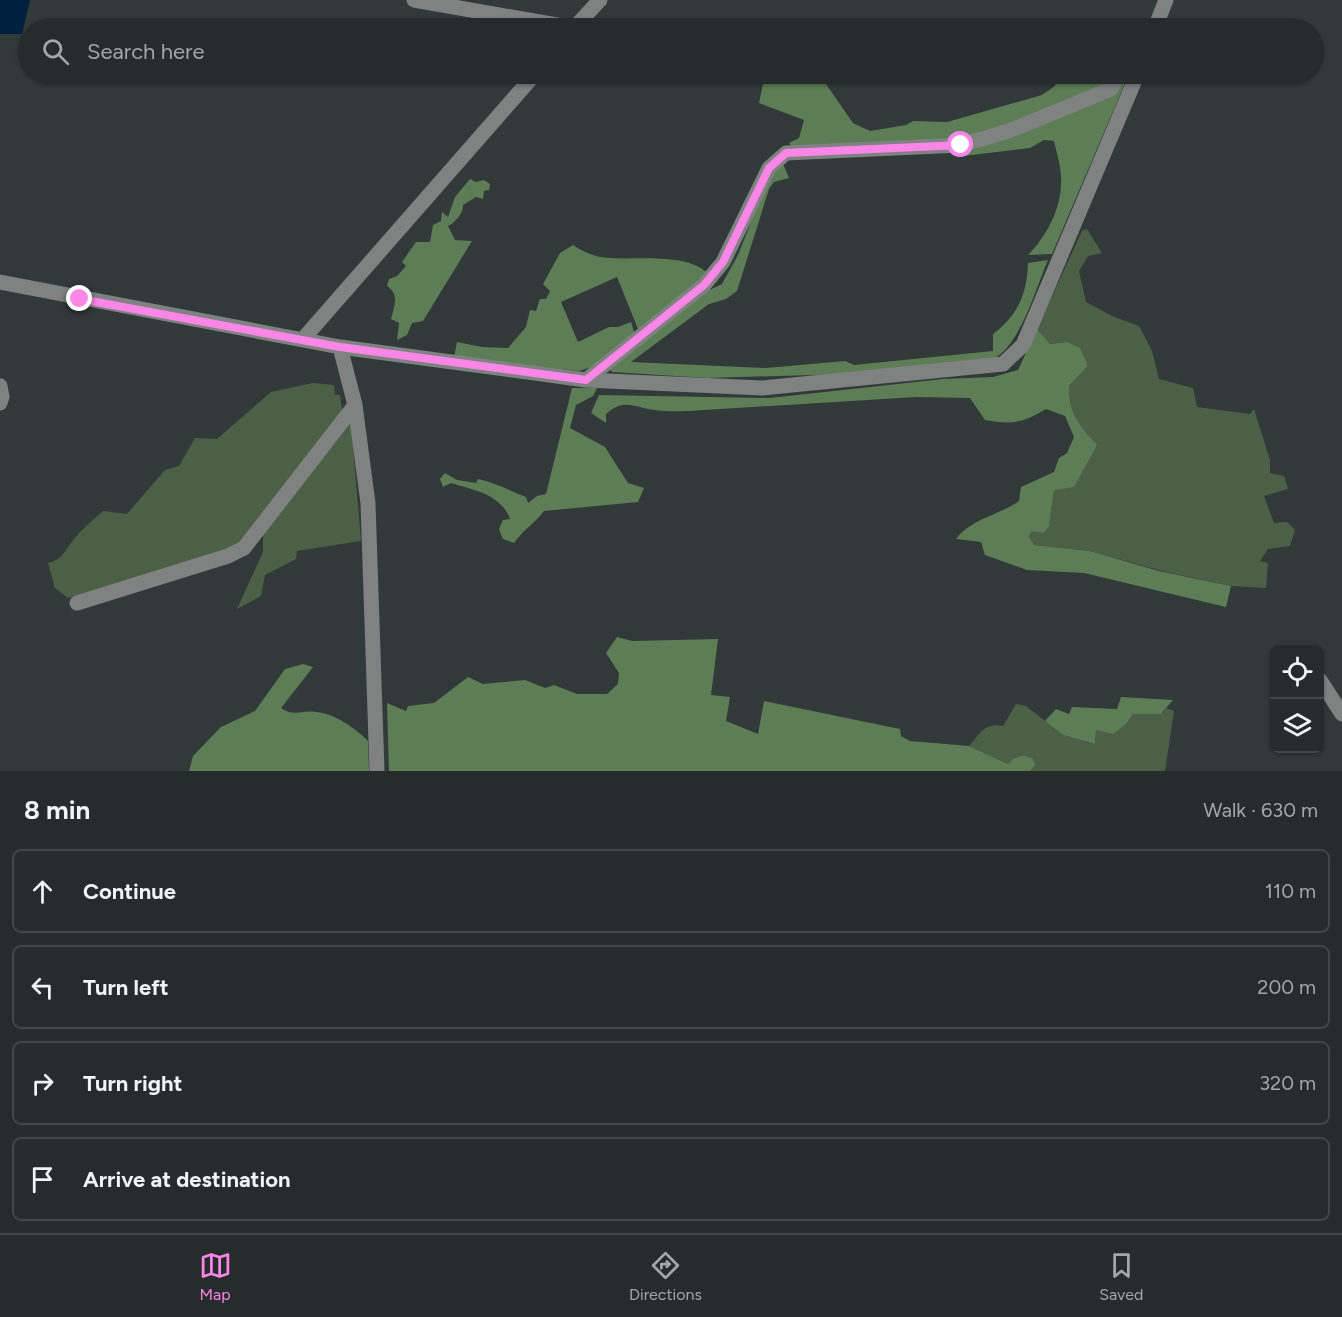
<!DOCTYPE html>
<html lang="en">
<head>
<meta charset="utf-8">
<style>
  :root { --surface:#262b2b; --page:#323737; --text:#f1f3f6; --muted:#a4a7a9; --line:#424747; --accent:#fa87e7 }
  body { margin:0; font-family:Figtree,sans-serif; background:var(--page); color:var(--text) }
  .controls { position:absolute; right:18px; bottom:18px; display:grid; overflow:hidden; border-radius:9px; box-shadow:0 2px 4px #0004 }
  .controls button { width:54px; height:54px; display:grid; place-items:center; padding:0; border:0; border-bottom:2px solid var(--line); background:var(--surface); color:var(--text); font:30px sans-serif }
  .stop { position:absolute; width:18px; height:18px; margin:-14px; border:4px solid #fa87e7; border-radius:50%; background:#fff }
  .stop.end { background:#fa87e7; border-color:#fff; box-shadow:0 2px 6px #0008 }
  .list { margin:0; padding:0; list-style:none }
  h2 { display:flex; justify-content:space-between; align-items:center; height:78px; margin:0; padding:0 24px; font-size:26px }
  h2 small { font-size:20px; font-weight:400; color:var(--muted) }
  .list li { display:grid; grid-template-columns:39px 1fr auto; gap:18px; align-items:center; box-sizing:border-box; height:84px; margin:0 12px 12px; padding:0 12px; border:2px solid var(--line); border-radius:9px }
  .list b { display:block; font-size:22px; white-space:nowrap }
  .list em { font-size:20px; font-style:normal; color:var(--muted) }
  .icon { flex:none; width:33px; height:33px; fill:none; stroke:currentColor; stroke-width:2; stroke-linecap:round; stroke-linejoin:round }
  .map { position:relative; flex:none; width:1342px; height:771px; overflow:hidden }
  .search { position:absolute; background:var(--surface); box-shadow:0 2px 4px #0004; left:18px; right:18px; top:18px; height:66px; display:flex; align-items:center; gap:15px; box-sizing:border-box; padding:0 21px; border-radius:33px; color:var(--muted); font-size:22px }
  .sheet { height:462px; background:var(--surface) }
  nav { display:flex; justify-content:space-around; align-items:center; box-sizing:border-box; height:84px; border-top:2px solid var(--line); background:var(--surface); font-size:16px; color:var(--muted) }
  nav a { display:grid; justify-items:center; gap:3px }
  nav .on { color:var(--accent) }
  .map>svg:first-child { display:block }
</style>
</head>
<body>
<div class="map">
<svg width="1342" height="771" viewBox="0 0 1342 771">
  <rect width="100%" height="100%" fill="#323939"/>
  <path fill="#4b6047" d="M1087,229L1102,253L1088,256L1079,271L1086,302L1112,316L1139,326L1152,351L1159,379L1193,388L1197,407L1250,414L1254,409L1270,460V473L1284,476L1288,489L1264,496L1274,523L1287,522L1295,530L1290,546L1268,549L1260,561L1268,563L1266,588L1231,586L1162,571L1090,551L1034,545L1029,536L1032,530L1044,533L1049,525L1054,490L1097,446C1079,425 1069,414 1069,386L1088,366L1067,342L1050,344L1037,329L1082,231Z
    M313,383L334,385L335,395H340L343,415L241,543L226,554L68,598L55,588L48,563C64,559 65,549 75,538C83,528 94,519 103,511L127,514L165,470L179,466L195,438L217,439L271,392Z
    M351,421L361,541L297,551L296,559L265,575L261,596L237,609L263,552V534Z
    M1016,704L1026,706L1063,735L1095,744L1096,730L1127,723L1133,714H1161L1167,708L1174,711L1165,771H1030L1033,760L1023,755L1013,759L1008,764L969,746C979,736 983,722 1003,726Z"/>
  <path fill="#5c7d56" d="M765,74H819L853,123L870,131L906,125L913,121L947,122L1042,95L1055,86L1057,74H1113L1108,86L1047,113L963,140L794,149L789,143L799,138L804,120L759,103Z
    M1121,79L1126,81L1052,254L1028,255C1046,237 1061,209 1061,183C1062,170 1057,154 1054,141L1044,140L1030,148L963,156L961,150Z
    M783,164L789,178L774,182L769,189L737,291L726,299L709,304L631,362L766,368L845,361L854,365L993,351V334C1018,315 1027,294 1028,263L1048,260C1036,288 1021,343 995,358L846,374L707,378L612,372L608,366L703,293L722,284L738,255L767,181Z
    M470,179L476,182L484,180L490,184L489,190L484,191L483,199L476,197L463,205C464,213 454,223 448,226L455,240L472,241L423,321L412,323L407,335L397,340L399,323L391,319C394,307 400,294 387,286L389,279L397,276L406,266L402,262L416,242H430L433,225L441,221L442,212L448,217L455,197Z
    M573,245C585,253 597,258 612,258C638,260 689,253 708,274L638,329L617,277L561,302L578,342L609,327H618L631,322L635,335L592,367L579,371L454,358L457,342L482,347L508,348L526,327L530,310L536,311L540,299H546L550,291L543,284L560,253Z
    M1037,329L1050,344L1067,342L1080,348L1088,366L1069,386C1069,414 1079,425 1097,445L1074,487L1054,490L1049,526L1044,533L1032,531L1029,536L1034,545L1090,551L1159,571L1231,586L1226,607L1084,573L1027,570L985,555L981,542L956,539C971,519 999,515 1019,501L1021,487L1054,472L1059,458L1067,453L1074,437L1065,416L1046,409C1023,423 1012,425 985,420L970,398L916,397L689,411C678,411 666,412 655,410C636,408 624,397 606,414V423L591,413L599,395L770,398L943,379L993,377L1018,370Z
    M572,388H597L593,396L576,405L570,428L605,447L628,483L644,488L638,502L544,511C535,523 523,530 514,543L503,539L499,529L503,520L510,519C501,494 473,490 451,483L443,487L440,479L445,473L457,480L476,483L478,479C494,482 510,491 526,497L528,503L537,496L546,494Z
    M617,637L632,641L718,639L711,695L730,697L726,721L758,734L764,701L900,729L901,736L910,741L969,746L1008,764L1013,759L1023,755L1033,759L1035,765L1030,771H389L387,703L406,711L408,706L434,703L468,677L483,684L525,680L545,688L554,685L577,694H607L618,684L619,673L606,653Z
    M303,664L313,667L281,708C293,717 303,710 316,712C336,714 355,728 368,741L369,771H189L193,756L221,727L255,711L285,669Z
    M1121,697L1173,700L1161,714H1133L1127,723L1113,734L1096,730L1095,744L1063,735L1045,721L1056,709L1069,714L1072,707L1117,709Z"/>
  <path fill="#00203f" d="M0,0H30L22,34H0Z"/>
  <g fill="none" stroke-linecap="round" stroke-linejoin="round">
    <path stroke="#7f8280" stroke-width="15" d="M414,0L574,28
      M574,28L600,0
      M1155,28L1166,0
      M0,282L340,347L586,380L704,285L723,262L769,168L786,153L961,145L1009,131L1111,89L1118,74
      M303,339L535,74
      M340,347L355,405L368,503L377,771
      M586,380L762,388L1003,364L1023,345L1137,75
      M0,386L2,397L0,403
      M77,603L228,556L244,548L355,405
      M1320,680L1342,714"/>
  </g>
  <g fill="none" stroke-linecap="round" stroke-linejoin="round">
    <path stroke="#fa87e7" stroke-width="8" d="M80,299L340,347L586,380L704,285L723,262L769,168L786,153L961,145"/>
  </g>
</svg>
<div class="controls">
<button><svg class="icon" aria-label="locate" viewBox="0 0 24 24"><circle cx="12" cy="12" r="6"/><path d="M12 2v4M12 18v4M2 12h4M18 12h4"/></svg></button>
<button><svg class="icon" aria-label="layers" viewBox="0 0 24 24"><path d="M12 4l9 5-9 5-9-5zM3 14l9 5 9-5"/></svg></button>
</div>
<div class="stop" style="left:961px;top:145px"></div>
<div class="stop end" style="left:80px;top:299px"></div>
<div class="search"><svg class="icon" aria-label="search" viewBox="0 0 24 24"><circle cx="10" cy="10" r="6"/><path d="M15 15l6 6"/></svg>Search here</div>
</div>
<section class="sheet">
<h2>8 min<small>Walk · 630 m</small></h2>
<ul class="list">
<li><svg class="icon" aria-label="ahead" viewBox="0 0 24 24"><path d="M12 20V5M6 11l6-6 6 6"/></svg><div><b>Continue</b></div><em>110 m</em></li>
<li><svg class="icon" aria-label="left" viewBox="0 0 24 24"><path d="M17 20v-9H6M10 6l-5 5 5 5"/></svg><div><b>Turn left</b></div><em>200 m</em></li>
<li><svg class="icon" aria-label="right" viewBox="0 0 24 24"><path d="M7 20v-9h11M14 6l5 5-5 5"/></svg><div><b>Turn right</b></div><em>320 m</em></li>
<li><svg class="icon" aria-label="arrive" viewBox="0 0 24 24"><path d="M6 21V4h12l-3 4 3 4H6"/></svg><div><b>Arrive at destination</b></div></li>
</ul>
</section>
<nav>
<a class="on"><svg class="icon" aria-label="map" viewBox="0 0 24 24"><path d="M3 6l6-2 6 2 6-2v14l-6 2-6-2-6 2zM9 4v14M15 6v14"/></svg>Map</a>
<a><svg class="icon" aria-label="directions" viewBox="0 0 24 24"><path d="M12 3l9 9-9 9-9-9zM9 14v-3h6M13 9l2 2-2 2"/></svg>Directions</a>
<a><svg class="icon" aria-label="saved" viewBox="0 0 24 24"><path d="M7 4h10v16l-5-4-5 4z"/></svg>Saved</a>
</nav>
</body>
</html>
